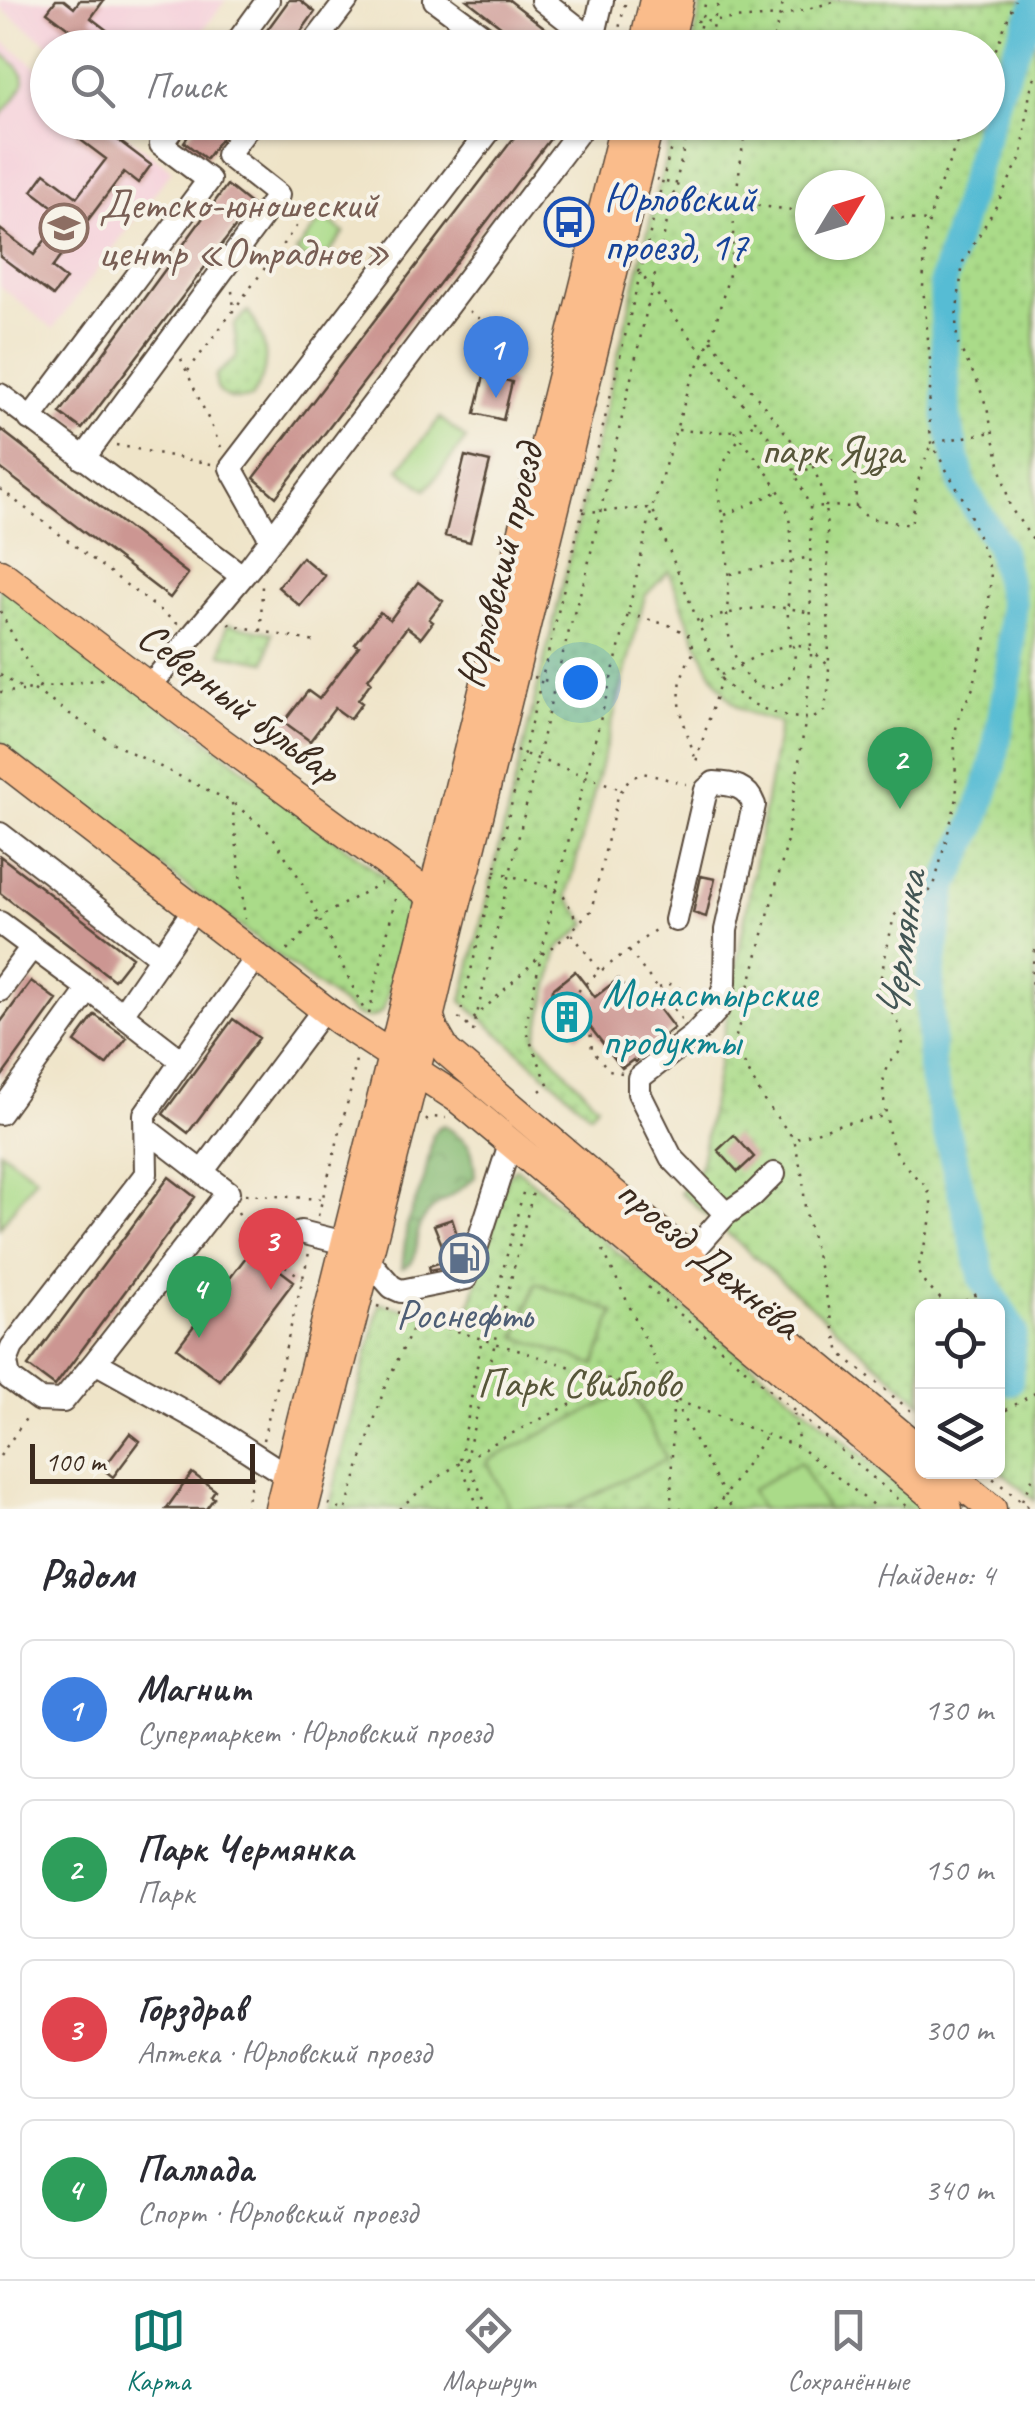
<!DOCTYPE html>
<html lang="ru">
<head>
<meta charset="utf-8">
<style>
  :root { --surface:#fff; --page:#f7f7f7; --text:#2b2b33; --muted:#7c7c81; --line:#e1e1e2; --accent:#0f766e }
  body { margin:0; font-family:Caveat,sans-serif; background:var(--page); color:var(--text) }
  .controls { position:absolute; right:30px; bottom:30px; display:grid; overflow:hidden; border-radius:15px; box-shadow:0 2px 8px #0004 }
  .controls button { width:90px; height:90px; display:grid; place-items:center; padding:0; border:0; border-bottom:2px solid var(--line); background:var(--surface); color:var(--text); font:50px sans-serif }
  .compass { position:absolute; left:795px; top:170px; width:90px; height:90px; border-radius:50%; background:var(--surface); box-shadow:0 2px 8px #0004; rotate:52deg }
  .scale { position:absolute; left:30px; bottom:25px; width:225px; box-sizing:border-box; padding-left:10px; border:5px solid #3b2a1e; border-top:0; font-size:28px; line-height:35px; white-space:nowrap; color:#3b2a1e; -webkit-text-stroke:8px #f7f3e8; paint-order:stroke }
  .you { position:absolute; left:580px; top:682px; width:35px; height:35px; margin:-25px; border:8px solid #fff; border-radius:50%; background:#1a73e8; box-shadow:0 0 0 15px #1a73e833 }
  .badge { display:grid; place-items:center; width:65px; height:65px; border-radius:50%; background:var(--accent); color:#fff; font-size:32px; font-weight:700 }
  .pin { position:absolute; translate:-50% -82px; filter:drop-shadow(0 2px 5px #0008) }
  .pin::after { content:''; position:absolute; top:52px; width:35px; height:30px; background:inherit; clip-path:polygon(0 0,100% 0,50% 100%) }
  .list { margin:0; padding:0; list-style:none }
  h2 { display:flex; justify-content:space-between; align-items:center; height:130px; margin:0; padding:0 40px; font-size:42px }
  h2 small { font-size:32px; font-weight:400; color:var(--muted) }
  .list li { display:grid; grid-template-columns:65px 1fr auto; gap:30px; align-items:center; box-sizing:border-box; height:140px; margin:0 20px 20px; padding:0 20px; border:2px solid var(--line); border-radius:15px }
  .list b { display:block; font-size:38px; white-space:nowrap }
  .list p { margin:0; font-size:32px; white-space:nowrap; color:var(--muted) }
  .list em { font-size:32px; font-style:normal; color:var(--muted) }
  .icon { flex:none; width:55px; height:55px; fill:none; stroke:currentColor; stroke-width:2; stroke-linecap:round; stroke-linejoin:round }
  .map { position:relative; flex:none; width:1035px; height:1509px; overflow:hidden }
  .search { position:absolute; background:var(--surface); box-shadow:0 2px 8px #0004; left:30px; right:30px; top:30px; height:110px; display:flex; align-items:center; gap:25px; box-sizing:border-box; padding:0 35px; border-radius:55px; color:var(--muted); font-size:38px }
  .sheet { height:770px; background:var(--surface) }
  nav { display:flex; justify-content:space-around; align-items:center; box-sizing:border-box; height:140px; border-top:2px solid var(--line); background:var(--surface); font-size:28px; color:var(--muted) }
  nav a { display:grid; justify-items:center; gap:5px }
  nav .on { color:var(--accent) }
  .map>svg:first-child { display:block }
</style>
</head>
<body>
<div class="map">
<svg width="1035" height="1509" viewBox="0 0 1035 1509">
  <defs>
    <pattern id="forest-crowns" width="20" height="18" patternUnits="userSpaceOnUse" patternTransform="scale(2.5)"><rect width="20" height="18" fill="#87bb75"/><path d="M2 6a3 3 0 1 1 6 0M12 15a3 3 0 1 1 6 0" fill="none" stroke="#70985f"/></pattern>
    <pattern id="park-dots" width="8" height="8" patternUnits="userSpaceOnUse" patternTransform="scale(2.5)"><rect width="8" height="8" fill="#aadb89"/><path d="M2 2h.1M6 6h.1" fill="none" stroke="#93bc76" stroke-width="1.8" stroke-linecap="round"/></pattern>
  </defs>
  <rect width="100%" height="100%" fill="#f7f3e8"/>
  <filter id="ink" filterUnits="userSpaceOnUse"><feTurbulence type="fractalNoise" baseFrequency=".01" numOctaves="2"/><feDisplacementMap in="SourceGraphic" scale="20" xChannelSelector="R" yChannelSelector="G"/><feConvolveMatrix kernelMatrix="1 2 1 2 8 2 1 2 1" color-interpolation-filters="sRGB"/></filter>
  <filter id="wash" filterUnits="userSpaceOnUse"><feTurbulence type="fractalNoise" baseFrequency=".0048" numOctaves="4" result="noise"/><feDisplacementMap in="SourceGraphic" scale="40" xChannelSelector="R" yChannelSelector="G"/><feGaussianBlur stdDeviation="2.25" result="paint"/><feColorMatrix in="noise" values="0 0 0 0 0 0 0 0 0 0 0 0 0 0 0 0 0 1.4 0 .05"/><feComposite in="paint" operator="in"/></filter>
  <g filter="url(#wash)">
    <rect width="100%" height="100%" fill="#efe4c8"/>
    <path fill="#f5cfda" d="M0,0H226L190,48L52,47L0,8Z
      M0,39L47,75L48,122L109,123L172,170L53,329L0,286Z"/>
    <path fill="url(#forest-crowns)" stroke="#61724a" stroke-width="2.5" d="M444,1125C471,1145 473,1143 475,1177C458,1195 430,1203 420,1226C413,1242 422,1262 402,1268L407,1223L424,1180L433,1135L437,1128Z"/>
    <path fill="url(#park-dots)" stroke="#728254" stroke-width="2.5" fill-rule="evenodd" d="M703,0H1035V1501L998,1468V1306H922V1403L680,1192L700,1168L780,723C768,719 753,716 743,710C710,691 684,607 669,571L645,596L567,896L587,924L558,949L536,1039L597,1105L590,1114L462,1001L674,123L988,122V48L692,47ZM810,185H870V245H810Z
      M248,311C268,341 273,368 251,398C233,401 213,398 216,375L236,358L237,353L234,325Z
      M0,580L406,894L413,910L383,1010C374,1019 367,1019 355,1014L0,744Z
      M227,624L272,633L266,662L221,654Z
      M516,1168L927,1509H329L380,1303L465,1324L507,1177Z"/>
    <path fill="#aadb89" stroke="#728254" stroke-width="2.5" d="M0,52C39,80 24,85 0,117Z
      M323,217L344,233L317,268L296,252Z
      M440,418L466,439L426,490L399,469Z
      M0,1150L36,1177L0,1227Z
      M536,1283L614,1312L595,1365L517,1337Z
      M632,1390L666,1459L565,1509H511L487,1461Z
      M800,1462L826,1509H761L751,1490Z"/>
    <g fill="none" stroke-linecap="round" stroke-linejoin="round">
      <path stroke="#56bcd4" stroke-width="28" d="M1009,1381L1013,1330L983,1279L931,1069L930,980L944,888L975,822L993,765L1010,668L1012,603L999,546L963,487L947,418L943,282L999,88L1035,6"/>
    </g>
    <g id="blocks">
      <path fill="#cc9692" d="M56,0H64L74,8L80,0H104L91,18L130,48H95L47,12Z
        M289,0H300L315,12L289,48H254Z
        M467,0H509L571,48H529Z
        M83,122H94L151,165L138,183L124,172L52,268L66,279L53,296L0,256V229L34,255L64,215L32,191L45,173L77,197L106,159L74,135Z
        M198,122H233L206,159L184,142Z
        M526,122H563L276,497L254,478Z
        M227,185L252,205L82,429L60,413Z
        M488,359L509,364L505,380L512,382L503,420L475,413Z
        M0,429L188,574L170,598L0,468Z
        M465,456L490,462L470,542L445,536Z
        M302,557L325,576L300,606L278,587Z
        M418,582L443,601L429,619L433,622L421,638L407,627L368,679L371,682L358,700L362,703L350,719L335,708L310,741L284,722L308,691L319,699L359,646L355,644L380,612L390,620Z
        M0,856L132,957L114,980L0,893Z
        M701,876L715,879L706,917L693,913Z
        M575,971L595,997L618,979L639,1007L651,998L674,1028L663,1037L664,1039L635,1062L633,1060L622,1068L590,1027L576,1037L550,1002L553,989Z
        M31,981L57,1000L0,1079V1023Z
        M95,1015L127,1038L106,1065L75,1042Z
        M233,1019L259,1038L188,1133L163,1114Z
        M734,1135L754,1157L738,1172L718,1150Z
        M169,1177L195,1197L55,1386L28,1366Z
        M452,1219L461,1247V1256L455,1265L430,1270L429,1266L448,1260L434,1225Z
        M252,1249L294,1281L219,1380L177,1348Z
        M130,1433L140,1441L113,1477L103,1469Z
        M192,1473L215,1490L211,1496L214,1498L206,1509H166Z"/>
    </g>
  </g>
  <g filter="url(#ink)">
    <use href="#blocks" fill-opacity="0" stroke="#564638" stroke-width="2.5"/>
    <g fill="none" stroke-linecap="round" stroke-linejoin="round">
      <g stroke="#564638" stroke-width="26">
        <path id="minor" d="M435,0L500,48
          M542,0L603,48
          M593,39L602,0
          M233,48L268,0
          M310,48L347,0
          M0,395L242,576
          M30,419L209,180L161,144L177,122
          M83,459L278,195L227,155L252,122
          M271,539L231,468L496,122
          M149,687L251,566L586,122
          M0,834L160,957
          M676,920L706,790L714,783C733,784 747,786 754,805L726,930L725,983L718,1009L693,1036L639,1078V1093L671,1157L726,1214L752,1196L774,1174
          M0,923L89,989L0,1113
          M89,989L182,1061L145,1114L146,1174L12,1347L6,1362L9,1378L39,1400L63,1401L95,1362L210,1426L297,1482
          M0,990L32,947
          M122,1014L195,908
          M182,1061L257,956
          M202,1172L324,1009
          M301,1232L345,1243
          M475,1252L510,1144
          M688,1257L726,1214
          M367,1259L392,1287L401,1291L466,1278L470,1267
          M95,1362L228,1192L146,1129"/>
      </g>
      <g stroke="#564638" stroke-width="31">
        <path id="major" d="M643,48L654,0
          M668,48L679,0
          M0,573L220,741L444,905
          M0,759L338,1020L457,1098L948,1509
          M430,1017L434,1030L446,1051L730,1292L922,1452
          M946,1472L992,1509
          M279,1509L625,122
          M304,1509C343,1356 382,1203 421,1050C437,989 449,926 467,865L650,122"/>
      </g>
      <path stroke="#564638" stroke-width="2.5" stroke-dasharray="2.5 8" stroke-linecap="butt" d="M696,21L781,16L841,0
        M617,37L626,0
        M695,48L706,0
        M707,48L719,0
        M771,48L784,0
        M988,69L1015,0
        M1035,77L1030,91L1022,155L994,210L963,262L956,318L957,342L978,383L987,408L1010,507L1035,543
        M656,179L735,203L810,212
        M870,216L928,221
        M638,270L793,468L810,507L811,660L805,723L785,851L734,1044L764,1101L794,1139L803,1178L805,1209L840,1353L922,1420
        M232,291L234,308
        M469,311L529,353
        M711,340L813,467L796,475
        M181,359L221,447
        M188,371L298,224
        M678,430C706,432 731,436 757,422
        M735,431C749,449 780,486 786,507C798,544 786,583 788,620C789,636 797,650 794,665C792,680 775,692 760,687C741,680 730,647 728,629C726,617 728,603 728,591C729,573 728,556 726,538C725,524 717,496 718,485C720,468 729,451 740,438
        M116,445L211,464
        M0,489L178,624
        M856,507L855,467L829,459L813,467L821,486L825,506L856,507L868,518L911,525L919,478L931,443L992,432
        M583,512L652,508L721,679L696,762L698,768
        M725,515L777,492
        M730,574L810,557
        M0,611L41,689
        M628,614L672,626L688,635L694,652C667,691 684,720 696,761
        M700,622C736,610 772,601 809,613
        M228,624L315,642
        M261,631L262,584
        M0,675L25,690L103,679
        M721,675C739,665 783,639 803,646C813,649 822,660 829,666
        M534,677L603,698
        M721,679C750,708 771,714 811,720L824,711L828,692L829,666L827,529L825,506L811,507
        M34,690L118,746L232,802L271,834L300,879L365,1012
        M0,692L23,691
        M516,751L621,789
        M232,803L245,919
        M495,871L556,889L564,896L577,921
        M572,934L600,971L580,989L573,999L578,1014L590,1030L592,1050L609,1070L622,1073
        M1035,950L1031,977L1035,1015
        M287,951L320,917L381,883
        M629,951L682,1020
        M602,970L659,927
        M659,988L671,984L679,988L695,1007
        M369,1014L396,895
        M459,1020L677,122
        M466,1026L541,955L571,933L578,923L591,911L618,796L629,779L643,773L686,784
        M473,1032C494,940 516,848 538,756C552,696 566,636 585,578L690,122
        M540,1091L548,1084L525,1029L555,892L628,614L652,508L690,384L713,333L731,267L735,203L746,122
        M426,1121L430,1117L446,1118
        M797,1138L841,1124L885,1116
        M245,1194L321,1199
        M238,1212L253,1242L303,1279
        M318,1216L351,1089L356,1059
        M603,1250L673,1399L732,1509
        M648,1287L910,1509
        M377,1306L673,1399L799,1447L878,1509
        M948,1306L925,1284L918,1272C921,1247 936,1221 930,1197C927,1184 920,1182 912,1173C902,1163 892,1147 889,1133C887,1115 880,1090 885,1072C889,1059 903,1055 903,1040C902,1018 883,1009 879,985L894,916C905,903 924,900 934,886L957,798L954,738L959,715L973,688L987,633L991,572L966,504L931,443L929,410L931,371L923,287L926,233L936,195L965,122
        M956,1306L977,1294
        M998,1403L1006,1410L1035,1393
        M794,1414L799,1445
        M263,1440L309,1253
        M0,1456L27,1417
        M985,1472L1031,1509
        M1022,1500L1035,1473
        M328,1504L340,1509
        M245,1509L253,1476
        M346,1509L385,1386L417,1320
        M399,1509C461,1452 543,1419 617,1382
        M479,1509L460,1462L481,1343L486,1336L525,1185
        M488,1509L466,1458L533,1192
        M671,1509L673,1400
        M679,1509H685
        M715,1509L766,1436"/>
      <use href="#minor" stroke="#fff" stroke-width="22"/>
      <use href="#major" stroke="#fabc8b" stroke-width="28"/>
    </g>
  </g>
  <defs>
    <g id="bus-ring" transform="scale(2.5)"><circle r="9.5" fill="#f7f3e8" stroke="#1a4fb4" stroke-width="1.5"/><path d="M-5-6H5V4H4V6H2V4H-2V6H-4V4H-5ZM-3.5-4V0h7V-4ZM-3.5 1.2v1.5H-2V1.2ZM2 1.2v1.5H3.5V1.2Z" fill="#1a4fb4"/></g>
    <g id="school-ring" transform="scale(2.5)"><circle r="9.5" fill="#f7f3e8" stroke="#8d6e63" stroke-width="1.5"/><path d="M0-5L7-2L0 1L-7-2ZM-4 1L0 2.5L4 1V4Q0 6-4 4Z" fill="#8d6e63"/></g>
    <g id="building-ring" transform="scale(2.5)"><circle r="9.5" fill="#f7f3e8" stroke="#0f9aa8" stroke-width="1.5"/><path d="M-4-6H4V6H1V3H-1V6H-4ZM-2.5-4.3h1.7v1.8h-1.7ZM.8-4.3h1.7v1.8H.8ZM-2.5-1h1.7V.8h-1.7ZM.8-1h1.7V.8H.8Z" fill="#0f9aa8"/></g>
    <g id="fuel-ring" transform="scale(2.5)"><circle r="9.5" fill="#f7f3e8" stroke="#5c6f8a" stroke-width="1.5"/><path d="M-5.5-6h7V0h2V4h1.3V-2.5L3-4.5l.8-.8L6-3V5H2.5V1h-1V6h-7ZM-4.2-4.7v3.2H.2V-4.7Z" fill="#5c6f8a"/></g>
  </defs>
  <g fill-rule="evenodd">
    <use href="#bus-ring" x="569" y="222"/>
    <use href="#school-ring" x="64" y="228"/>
    <use href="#building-ring" x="567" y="1017"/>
    <use href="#fuel-ring" x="464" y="1258"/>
  </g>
  <g text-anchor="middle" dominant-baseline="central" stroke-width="8" stroke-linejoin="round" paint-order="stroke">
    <g font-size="42" fill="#164399" stroke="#f7f3e8" text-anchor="start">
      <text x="604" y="198">Юрловский<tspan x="604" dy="48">проезд, 17</tspan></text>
    </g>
    <g font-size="42" fill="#785e54" stroke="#f7f3e8" text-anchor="start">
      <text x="99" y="204">Детско-юношеский<tspan x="99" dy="48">центр «Отрадное»</tspan></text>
    </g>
    <g font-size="42" fill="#575639" stroke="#f7f3e8">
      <text x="832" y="450">парк Яуза</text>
      <text x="579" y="1383">Парк Свиблово</text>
    </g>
    <g font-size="42" fill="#3b2a1e" stroke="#f7f3e8">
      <text transform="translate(500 566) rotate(-76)">Юрловский проезд</text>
      <text transform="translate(239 703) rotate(37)">Северный бульвар</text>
      <text transform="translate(709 1258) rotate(40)">проезд Дежнёва</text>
    </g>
    <g font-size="42" fill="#0d838f" stroke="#f7f3e8" text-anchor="start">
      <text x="602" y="993">Монастырские<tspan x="602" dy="48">продукты</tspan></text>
    </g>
    <g font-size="42" fill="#4e5e75" stroke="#f7f3e8">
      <text x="464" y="1314">Роснефть</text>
    </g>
    <g font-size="45" font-style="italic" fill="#435655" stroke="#f7f3e8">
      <text transform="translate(901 946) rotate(-82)">Чермянка</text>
    </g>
  </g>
</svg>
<div class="controls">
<button><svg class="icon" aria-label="locate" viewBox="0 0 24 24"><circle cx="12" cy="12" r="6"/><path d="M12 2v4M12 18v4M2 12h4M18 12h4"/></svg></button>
<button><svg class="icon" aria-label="layers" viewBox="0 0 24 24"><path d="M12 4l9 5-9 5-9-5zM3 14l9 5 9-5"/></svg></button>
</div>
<svg class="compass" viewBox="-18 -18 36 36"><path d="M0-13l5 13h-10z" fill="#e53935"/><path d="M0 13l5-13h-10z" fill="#7c7c81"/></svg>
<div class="scale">100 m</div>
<div class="you"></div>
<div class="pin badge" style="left:496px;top:398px;background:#3f7fe0">1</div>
<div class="pin badge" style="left:900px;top:809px;background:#2e9e5b">2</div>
<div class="pin badge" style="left:271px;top:1290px;background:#e0444e">3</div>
<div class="pin badge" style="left:199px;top:1338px;background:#2e9e5b">4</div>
<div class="search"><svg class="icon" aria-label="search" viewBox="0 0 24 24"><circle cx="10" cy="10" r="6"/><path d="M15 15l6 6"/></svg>Поиск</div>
</div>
<section class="sheet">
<h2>Рядом<small>Найдено: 4</small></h2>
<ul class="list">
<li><span class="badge" style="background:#3f7fe0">1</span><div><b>Магнит</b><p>Супермаркет · Юрловский проезд</p></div><em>130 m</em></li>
<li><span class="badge" style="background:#2e9e5b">2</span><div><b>Парк Чермянка</b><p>Парк</p></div><em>150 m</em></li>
<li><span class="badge" style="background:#e0444e">3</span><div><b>Горздрав</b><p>Аптека · Юрловский проезд</p></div><em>300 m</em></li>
<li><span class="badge" style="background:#2e9e5b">4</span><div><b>Паллада</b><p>Спорт · Юрловский проезд</p></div><em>340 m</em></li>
</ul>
</section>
<nav>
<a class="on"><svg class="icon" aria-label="map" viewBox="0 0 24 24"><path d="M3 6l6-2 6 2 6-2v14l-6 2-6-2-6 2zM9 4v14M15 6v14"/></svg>Карта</a>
<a><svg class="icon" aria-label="directions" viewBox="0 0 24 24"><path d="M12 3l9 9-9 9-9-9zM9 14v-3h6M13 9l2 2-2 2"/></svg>Маршрут</a>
<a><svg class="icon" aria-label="saved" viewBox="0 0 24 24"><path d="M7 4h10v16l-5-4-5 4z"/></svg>Сохранённые</a>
</nav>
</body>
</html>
